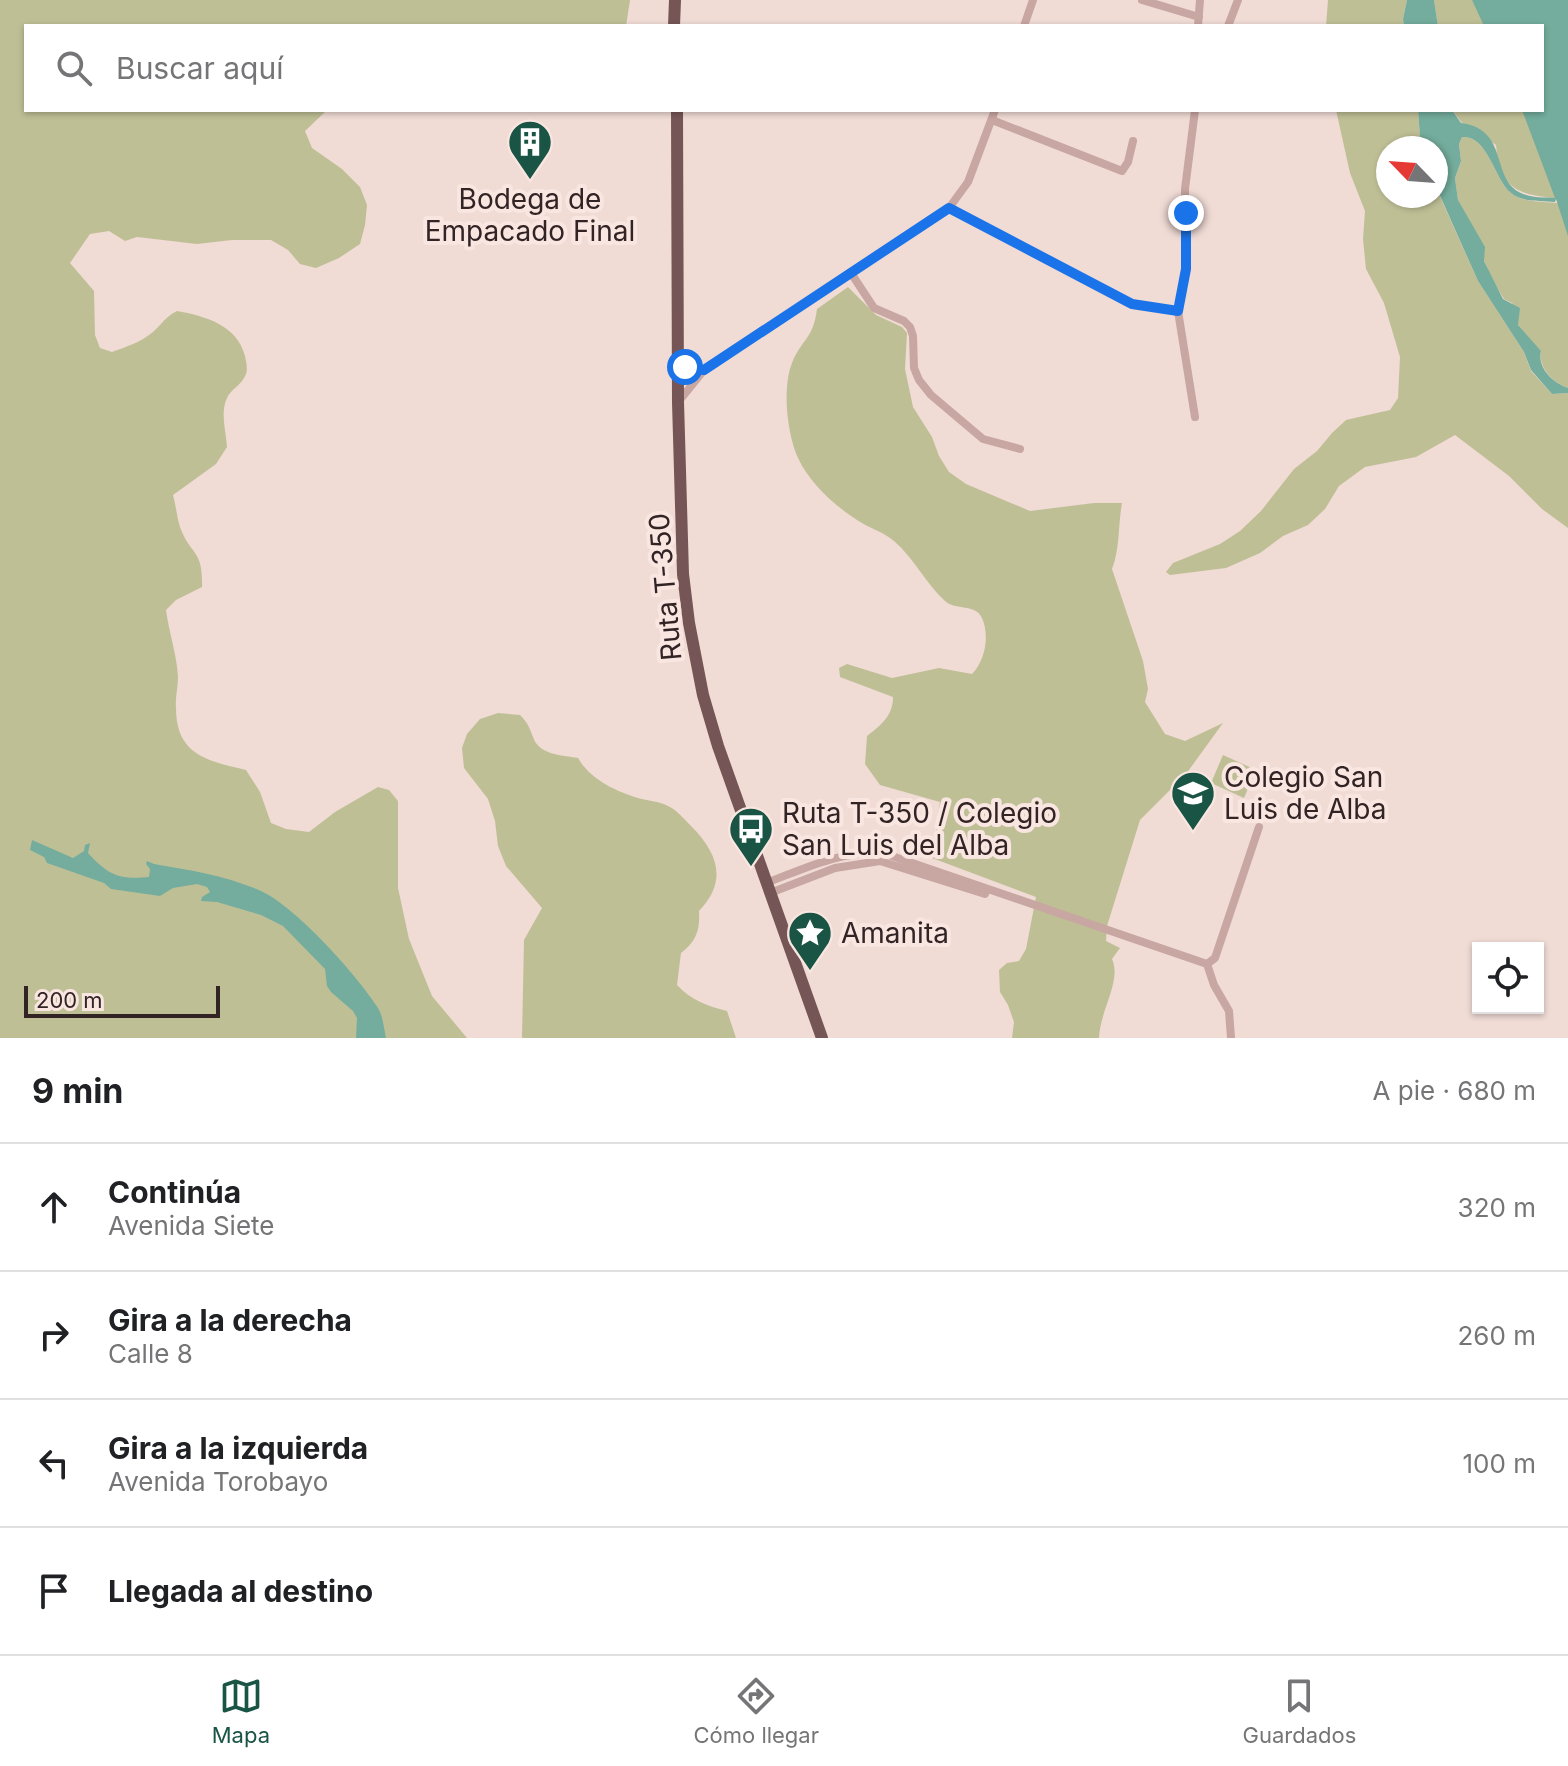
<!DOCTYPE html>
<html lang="es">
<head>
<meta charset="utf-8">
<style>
  :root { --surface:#fff; --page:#f6f6f6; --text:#202124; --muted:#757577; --line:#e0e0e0; --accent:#1a5444 }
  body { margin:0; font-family:Inter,sans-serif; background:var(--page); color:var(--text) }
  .controls { position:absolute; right:24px; bottom:24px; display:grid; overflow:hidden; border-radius:0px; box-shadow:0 2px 6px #0004 }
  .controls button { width:72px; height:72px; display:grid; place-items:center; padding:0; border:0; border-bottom:2px solid var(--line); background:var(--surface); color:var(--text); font:40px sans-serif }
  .compass { position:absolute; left:1376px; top:136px; width:72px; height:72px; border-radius:50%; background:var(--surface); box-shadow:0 2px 6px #0004; rotate:295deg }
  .scale { position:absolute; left:24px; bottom:20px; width:196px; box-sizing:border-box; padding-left:8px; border:4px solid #322425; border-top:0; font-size:22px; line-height:28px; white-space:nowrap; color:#322425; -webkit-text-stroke:6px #f9e6e1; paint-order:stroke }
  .stop { position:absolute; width:24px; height:24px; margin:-18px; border:6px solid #1a73e8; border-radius:50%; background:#fff }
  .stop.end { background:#1a73e8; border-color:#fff; box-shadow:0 2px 8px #0008 }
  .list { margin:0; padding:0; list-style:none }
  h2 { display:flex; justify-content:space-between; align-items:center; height:104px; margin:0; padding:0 32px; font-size:34px }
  h2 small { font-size:26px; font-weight:400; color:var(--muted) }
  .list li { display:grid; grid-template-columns:52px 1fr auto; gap:24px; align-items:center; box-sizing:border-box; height:128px; padding:0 32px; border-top:2px solid var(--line) }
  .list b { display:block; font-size:30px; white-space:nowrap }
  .list p { margin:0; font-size:26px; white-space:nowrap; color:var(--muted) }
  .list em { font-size:26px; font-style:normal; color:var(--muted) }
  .icon { flex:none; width:44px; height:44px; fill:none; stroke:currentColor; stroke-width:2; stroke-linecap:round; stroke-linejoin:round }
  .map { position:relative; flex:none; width:1568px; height:1038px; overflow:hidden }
  .search { position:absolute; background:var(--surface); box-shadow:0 2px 6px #0004; left:24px; right:24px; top:24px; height:88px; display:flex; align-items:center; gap:20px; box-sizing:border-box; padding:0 28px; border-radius:0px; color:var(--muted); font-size:30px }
  .sheet { height:616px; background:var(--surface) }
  nav { display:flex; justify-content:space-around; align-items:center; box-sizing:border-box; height:112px; border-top:2px solid var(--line); background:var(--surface); font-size:22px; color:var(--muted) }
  nav a { display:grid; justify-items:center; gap:4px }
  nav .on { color:var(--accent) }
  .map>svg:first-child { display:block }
</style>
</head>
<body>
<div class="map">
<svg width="1568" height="1038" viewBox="0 0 1568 1038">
  <rect width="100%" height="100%" fill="#f0dbd5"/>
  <path fill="#bfbf96" d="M0,0H630L626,26H26V110H327L305,131L312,148L342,169L360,187L367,205L365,225L360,244L339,258L316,268L300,264L288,250L271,240H232L197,244L137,237L125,241L109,231L90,234L70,263L94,291L95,335L100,348L112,352C126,347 141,342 153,332C162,324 165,317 177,311C205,316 237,325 245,356C246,362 248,368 246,374C242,385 231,389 227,398C220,413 226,431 227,447L216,464L173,495C176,506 177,517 180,527C191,557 203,548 202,587L176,600L166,610C169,633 177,655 178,677C178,688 175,698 176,708C176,756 209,761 246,770L260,792L271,823L286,829L309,832L335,812L378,787L389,790L398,801V888L409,939L432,996L467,1038H0Z
    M1328,0H1407L1403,19L1404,26H1326Z
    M1434,0H1482L1495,26H1438Z
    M1336,110H1418L1420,137L1425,148H1388V196H1436V168L1440,174L1437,190L1478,281L1524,352L1531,371L1552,394L1568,393V528L1542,509L1509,476L1455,435L1416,457L1365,467L1339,486L1325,509L1308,525L1283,536L1260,553L1226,568L1170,575L1166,572L1173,563L1220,544L1240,531L1261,511L1294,469L1317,451L1332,433L1346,420L1390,410L1398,398L1400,357L1384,303L1366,269L1363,239L1365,211L1350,173Z
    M1452,110H1536L1568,200C1525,194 1501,197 1496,145L1462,123Z
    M1462,137C1488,135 1494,179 1511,193C1525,204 1550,201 1568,204V388C1553,383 1538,367 1541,351L1526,336L1518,325V313L1512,303L1504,299L1492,279L1458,200L1455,178L1461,161L1459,144Z
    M848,287L876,315L902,327L907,333L905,369L913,407L932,437L939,456L949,472L966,484L1030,511L1094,503H1122C1118,525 1120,549 1112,569L1143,661L1148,689L1145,702L1165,734L1185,741L1223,723L1186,774L1140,820L1107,926L1106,941L1120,948L1112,959C1122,981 1100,1010 1099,1038H1012L1014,1022L1008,1005L1000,992L999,970L1007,963L1019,961L1026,949L1036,897L932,858L940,802L880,785L865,764L867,736C881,725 893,716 893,697L840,677L839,668L847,664L892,678L939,668L972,674C985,661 990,636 982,618C975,603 956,611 945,601C926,584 914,558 894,541C885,533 872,529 862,523C838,509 810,484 798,458C787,434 782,388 792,363C802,338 813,340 817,309Z
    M498,713L520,715C528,723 529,727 533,737C539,755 561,755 578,758C590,779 615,791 638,798C648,801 658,801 668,806C677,810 684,819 691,826C718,853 728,881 699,911C700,929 697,941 681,953L677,985C691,1000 707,1006 727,1011L736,1038H522L524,940L542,908L506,866L498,846L495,821L488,799L464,768L462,748L467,734L480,719Z
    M1223,755L1256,770L1244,798L1211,783Z"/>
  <path fill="#74ad9d" d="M1407,0H1434L1438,26H1404L1403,19Z
    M1472,0H1568V236L1556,199L1555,202C1540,200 1524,203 1511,193C1494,179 1488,135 1462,137L1459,144L1461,161L1455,178L1458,200L1485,247L1484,261L1503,299L1520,308L1518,325L1541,351C1537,368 1553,383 1568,388V393L1552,394L1531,370L1524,352L1478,281L1437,189L1440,174L1436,168V148H1425L1420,137L1418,110H1452L1461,123C1514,130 1486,187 1530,196C1537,198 1547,197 1555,198L1522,110H1542V26H1484Z
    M32,840L73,858L84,851L85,845L90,843L88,853C108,875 119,880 149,877L150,869L146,864L147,861L154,864C190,870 227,876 261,891C296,907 357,975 378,1008C383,1016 384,1029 386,1038H356L357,1018L353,1011L331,992L327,986L325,969L283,926L261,915L217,902L201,901L202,897L210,892L207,887L197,884L173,888L160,896L111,889L104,883L47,863L44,857L30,850Z"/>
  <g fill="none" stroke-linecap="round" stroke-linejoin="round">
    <path stroke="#c8a6a2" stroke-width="8" d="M1142,0L1199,17
      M1024,26L1033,0
      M1198,26L1200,0
      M1228,26L1238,0
      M992,120L1122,171L1128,162L1133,141
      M949,208L1132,304L1178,311
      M851,273L874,308L904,321L910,327L913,336L914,368L919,380L931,395L983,439L1020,449
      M677,363L685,367L704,370
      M679,401L704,370L949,208L968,182L995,110
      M1195,417L1178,311L1186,269L1185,189L1195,110
      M766,883C806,868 843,849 886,854L1207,964L1215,958L1259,827
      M770,893L835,868L880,861L985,894
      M1207,964L1214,985L1229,1011L1231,1038"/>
    <path stroke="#755555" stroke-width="12" d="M674,26L675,0
      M677,110L678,402L683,574L689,623L703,695L718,746L822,1038"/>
  </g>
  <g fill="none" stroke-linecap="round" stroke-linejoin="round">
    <path stroke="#1a73e8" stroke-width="10" d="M685,367L704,370L949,208L1132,304L1178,311L1186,269V213"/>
  </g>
  <defs>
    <g id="building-pin" transform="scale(2.3)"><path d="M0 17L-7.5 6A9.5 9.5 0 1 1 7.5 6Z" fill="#1a5444" stroke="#f9e6e1"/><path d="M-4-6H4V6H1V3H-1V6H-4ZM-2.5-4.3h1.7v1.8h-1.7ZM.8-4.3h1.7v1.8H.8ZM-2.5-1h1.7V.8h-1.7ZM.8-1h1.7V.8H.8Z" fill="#fff"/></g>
    <g id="school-pin" transform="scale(2.3)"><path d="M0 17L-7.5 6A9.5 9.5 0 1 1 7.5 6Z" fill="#1a5444" stroke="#f9e6e1"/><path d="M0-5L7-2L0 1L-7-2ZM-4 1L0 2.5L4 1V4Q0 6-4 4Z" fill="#fff"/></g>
    <g id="bus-pin" transform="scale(2.3)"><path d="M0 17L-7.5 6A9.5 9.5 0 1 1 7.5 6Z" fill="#1a5444" stroke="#f9e6e1"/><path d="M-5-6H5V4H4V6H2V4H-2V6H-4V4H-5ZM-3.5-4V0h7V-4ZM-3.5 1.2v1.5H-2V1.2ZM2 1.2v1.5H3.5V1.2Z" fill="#fff"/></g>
    <g id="sight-pin" transform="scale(2.3)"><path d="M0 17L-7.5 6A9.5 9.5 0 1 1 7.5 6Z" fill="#1a5444" stroke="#f9e6e1"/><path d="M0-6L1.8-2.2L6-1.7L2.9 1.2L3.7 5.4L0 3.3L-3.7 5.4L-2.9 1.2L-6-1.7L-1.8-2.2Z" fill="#fff"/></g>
  </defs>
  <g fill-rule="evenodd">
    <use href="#building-pin" x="530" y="142"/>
    <use href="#school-pin" x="1193" y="793"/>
    <use href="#bus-pin" x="751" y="829"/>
    <use href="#sight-pin" x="810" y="933"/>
  </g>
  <g text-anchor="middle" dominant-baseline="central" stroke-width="8" stroke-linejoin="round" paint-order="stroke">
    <g font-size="28" fill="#322425" stroke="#f9e6e1" text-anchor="start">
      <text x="530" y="199" text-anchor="middle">Bodega de<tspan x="530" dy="32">Empacado Final</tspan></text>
      <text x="1224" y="777">Colegio San<tspan x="1224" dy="32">Luis de Alba</tspan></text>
      <text x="782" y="813">Ruta T-350 / Colegio<tspan x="782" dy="32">San Luis del Alba</tspan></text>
      <text x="841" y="933">Amanita</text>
    </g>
    <g font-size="28" fill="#322425" stroke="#f9e6e1">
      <text transform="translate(665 587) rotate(-95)">Ruta T-350</text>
    </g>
  </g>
</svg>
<div class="controls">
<button><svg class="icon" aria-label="locate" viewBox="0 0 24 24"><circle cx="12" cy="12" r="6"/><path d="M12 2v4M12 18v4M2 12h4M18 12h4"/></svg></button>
</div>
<svg class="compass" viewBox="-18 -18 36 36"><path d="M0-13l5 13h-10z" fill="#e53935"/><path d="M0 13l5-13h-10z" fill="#757577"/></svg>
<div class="scale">200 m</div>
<div class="stop" style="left:685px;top:367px"></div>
<div class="stop end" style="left:1186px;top:213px"></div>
<div class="search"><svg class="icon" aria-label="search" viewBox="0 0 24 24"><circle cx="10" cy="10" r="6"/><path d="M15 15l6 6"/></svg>Buscar aquí</div>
</div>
<section class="sheet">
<h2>9 min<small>A pie · 680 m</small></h2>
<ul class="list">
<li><svg class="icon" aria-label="ahead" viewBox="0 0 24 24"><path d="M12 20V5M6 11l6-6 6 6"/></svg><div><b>Continúa</b><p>Avenida Siete</p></div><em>320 m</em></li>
<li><svg class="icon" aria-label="right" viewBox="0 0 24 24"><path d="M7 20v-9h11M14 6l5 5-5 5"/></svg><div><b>Gira a la derecha</b><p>Calle 8</p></div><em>260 m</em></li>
<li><svg class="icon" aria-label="left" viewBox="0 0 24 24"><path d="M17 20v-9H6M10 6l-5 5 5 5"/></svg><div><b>Gira a la izquierda</b><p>Avenida Torobayo</p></div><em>100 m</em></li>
<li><svg class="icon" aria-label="arrive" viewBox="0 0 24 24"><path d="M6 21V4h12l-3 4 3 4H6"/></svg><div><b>Llegada al destino</b></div></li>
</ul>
</section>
<nav>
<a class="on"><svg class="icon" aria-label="map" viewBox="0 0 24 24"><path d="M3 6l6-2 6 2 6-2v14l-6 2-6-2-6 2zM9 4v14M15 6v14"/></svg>Mapa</a>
<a><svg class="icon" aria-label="directions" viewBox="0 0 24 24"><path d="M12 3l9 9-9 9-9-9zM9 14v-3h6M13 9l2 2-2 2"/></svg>Cómo llegar</a>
<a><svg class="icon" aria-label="saved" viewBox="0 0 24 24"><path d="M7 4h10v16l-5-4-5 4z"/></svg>Guardados</a>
</nav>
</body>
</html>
